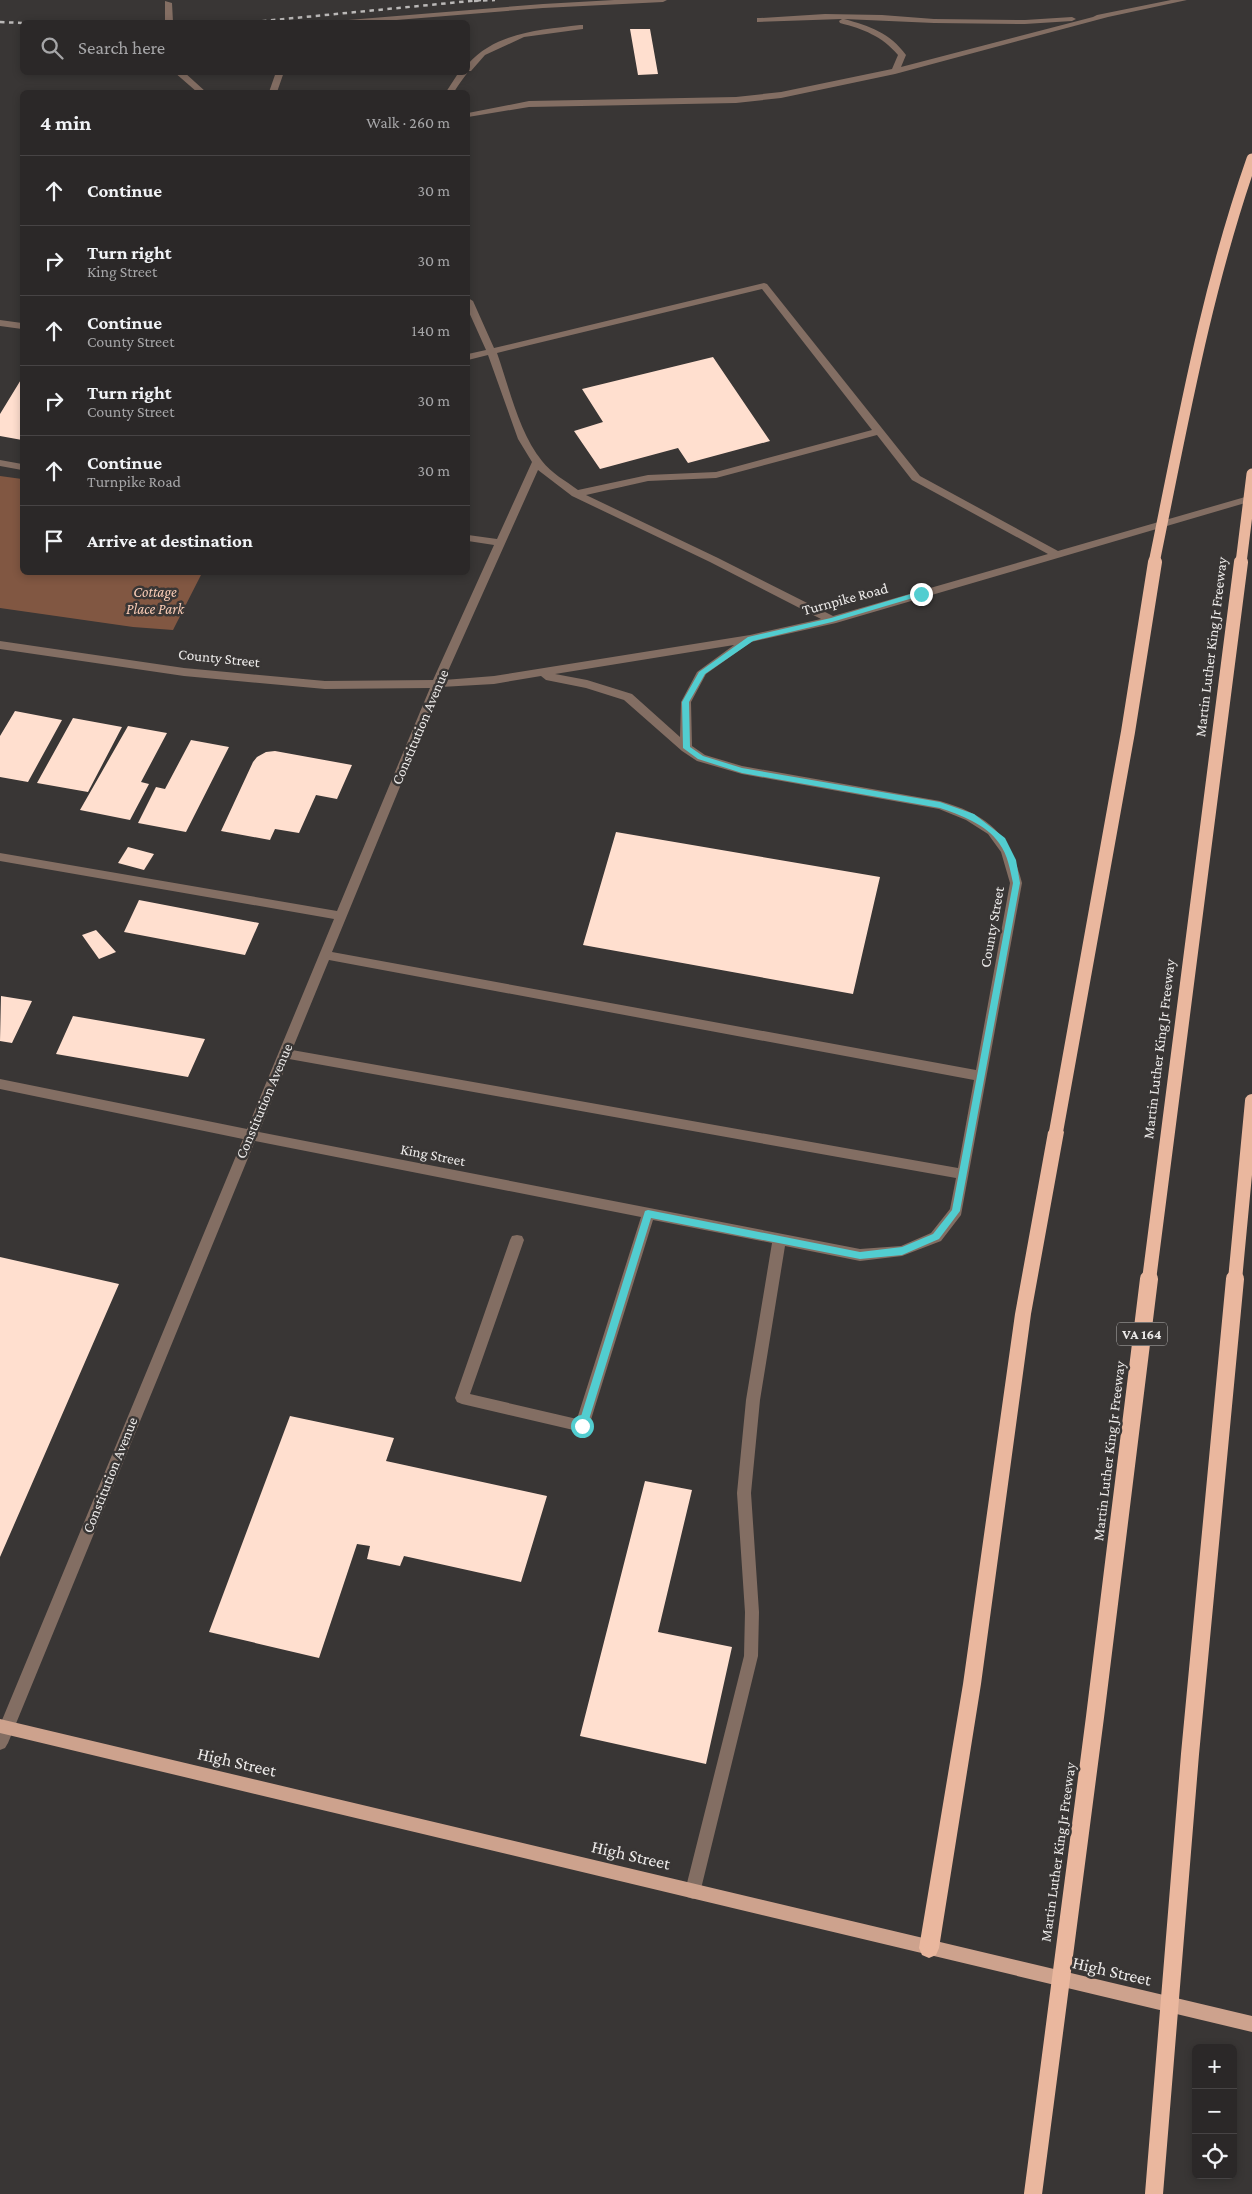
<!DOCTYPE html>
<html lang="en">
<head>
<meta charset="utf-8">
<style>
  :root { --surface:#2b2828; --page:#373434; --text:#f1f3f6; --muted:#a6a6a8; --line:#474445 }
  body { margin:0; font-family:"Crimson Pro",serif; background:var(--page); color:var(--text) }
  .controls { position:absolute; right:15px; bottom:15px; display:grid; overflow:hidden; border-radius:8px; box-shadow:0 2px 8px #0003 }
  .controls button { width:45px; height:45px; display:grid; place-items:center; padding:0; border:0; border-bottom:1px solid var(--line); background:var(--surface); color:var(--text); font:25px sans-serif }
  .stop { position:absolute; width:15px; height:15px; margin:-11px; border:4px solid #52cdd0; border-radius:50%; background:#fff }
  .stop.end { background:#52cdd0; border-color:#fff; box-shadow:0 1px 5px #0008 }
  .list { margin:0; padding:0; list-style:none }
  h2 { display:flex; justify-content:space-between; align-items:center; height:65px; margin:0; padding:0 20px; font-size:21px }
  h2 small { font-size:16px; font-weight:400; color:var(--muted) }
  .list li { display:grid; grid-template-columns:32px 1fr auto; gap:15px; align-items:center; box-sizing:border-box; height:70px; padding:0 20px; border-top:1px solid var(--line) }
  .list b { display:block; font-size:19px; white-space:nowrap }
  .list p { margin:0; font-size:16px; white-space:nowrap; color:var(--muted) }
  .list em { font-size:16px; font-style:normal; color:var(--muted) }
  .icon { flex:none; width:28px; height:28px; fill:none; stroke:currentColor; stroke-width:2; stroke-linecap:round; stroke-linejoin:round }
  .map { position:relative; flex:none; width:1252px; height:2194px; overflow:hidden }
  .search { position:absolute; background:var(--surface); box-shadow:0 2px 8px #0003; left:20px; top:20px; width:450px; height:55px; display:flex; align-items:center; gap:12px; box-sizing:border-box; padding:0 18px; border-radius:8px; color:var(--muted); font-size:19px }
  .panel { position:absolute; background:var(--surface); box-shadow:0 2px 8px #0003; left:20px; top:90px; width:450px; height:485px; border-radius:8px }
  .map>svg:first-child { display:block }
</style>
</head>
<body>
<div class="map">
<svg width="1252" height="2194" viewBox="0 0 1252 2194">
  <rect width="100%" height="100%" fill="#393635"/>
  <path fill="#815742" d="M0,476L22,479V572L202,573L173,630L133,627L0,608Z"/>
  <path fill="#ffdfcf" d="M630,29H650L658,74L638,75Z
    M713,357L770,441L688,463L678,448L600,469L574,431L603,422L582,389Z
    M22,378V440L0,436V414Z
    M15,711L62,720L28,782L0,777V736Z
    M73,718L122,727L88,792L37,783Z
    M128,726L167,733L141,782L149,784L130,820L80,810Z
    M191,740L229,747L186,832L138,823L156,787L165,789Z
    M275,751L352,765L337,799L316,795L299,833L275,829L270,840L221,831L253,762L257,757L266,752Z
    M616,832L880,877L853,994L583,945Z
    M128,847L154,854L144,870L118,863Z
    M139,900L259,923L245,955L124,932Z
    M96,930L116,952L99,959L82,935Z
    M1,996L32,1001L12,1043L0,1041Z
    M73,1016L205,1039L188,1077L56,1054Z
    M0,1257L119,1284L0,1557Z
    M290,1416L394,1438L386,1461L547,1496L521,1582L404,1556L400,1566L367,1559L370,1546L357,1544L319,1658L209,1632Z
    M645,1481L692,1490L658,1632L732,1647L706,1764L580,1736Z"/>
  <g fill="none" stroke-linecap="round" stroke-linejoin="round">
    <path fill="#836e63" fill-rule="evenodd" d="M614,0H667L663,2L543,8L372,22H344L348,20L543,4Z
      M1171,0H1187L1108,17L895,74L781,98L736,103L529,107L468,117V113L529,101L736,97L781,92L892,69L898,55C882,36 863,29 840,23L839,21L842,19L757,22V18H760L825,14L882,15L934,19L1025,20L1072,17L1076,19L1072,21L1025,24L934,23L844,19C870,26 890,33 906,55L901,67L1093,17L1097,15Z
      M165,1L172,3L173,22H165Z
      M580,25H583V29L524,37L485,55L471,71H468V72C463,79 458,85 454,92H446L459,72H468V64C496,32 540,30 580,25Z
      M174,72H184L206,92H197Z
      M276,72H284L277,92H269Z
      M764,283L767,284L920,476L1058,551L1252,495V501L836,623L751,642L706,674L691,702L692,746L705,755L742,766L940,801C988,815 1009,833 1022,883L961,1215L941,1241L902,1256L860,1261L785,1246L760,1400L751,1493L759,1612L758,1656L699,1897L693,1899L687,1897L685,1891L744,1656L745,1612L737,1493L746,1400L772,1243L653,1220L589,1426L587,1430L582,1432L462,1404L457,1402L455,1398L510,1240L512,1236L517,1235L522,1236L524,1240L470,1394L577,1419L641,1217L255,1141L8,1743L5,1748L0,1750V1725L243,1139L0,1089V1079L247,1129L334,919L0,861V853L337,911L430,688L325,689L184,676L0,649V641L184,668L325,681L433,680L494,545L468,541V535L497,539L532,462L518,439L488,355L468,360V354L486,350L468,310V298L473,301L494,348ZM762,289L872,430L716,472L648,475L578,490C566,481 551,473 542,461C519,433 509,387 497,353ZM877,435L912,480L1048,554L833,616L718,558L586,495L648,481L716,478ZM538,470L572,496L710,562L821,619L750,635L494,676L444,680ZM734,645L697,672L681,702L680,737L632,694L587,680L555,674ZM541,676L546,680L586,688L624,700L682,751L697,761L742,774L939,809L966,820L988,834L1001,852L1010,883L976,1070L332,952L441,687L494,684ZM329,960L974,1080L958,1168L292,1050ZM289,1059L956,1178L950,1209L931,1233L901,1246L860,1249L259,1132Z
      M0,320L22,323V329L0,326Z
      M0,460L22,464V470L0,466Z"/>
    <path fill="#cda28d" fill-rule="evenodd" d="M0,1719L1252,2016V2032L0,1733Z"/>
    <path fill="#eab79e" fill-rule="evenodd" d="M1056,1126L1061,1128L1064,1132L1031,1314L981,1684L939,1948L936,1955L929,1958L922,1955L919,1948L963,1684L1015,1314L1048,1132L1051,1128Z"/>
    <path stroke="#bab8b7" stroke-width="2.5" stroke-dasharray="4.5 4.5" stroke-linecap="butt" d="M474,1L495,0
      M0,22L22,23
      M253,22L481,0"/>
    <path stroke="#eab79e" stroke-width="11" d="M1154,563C1182,427 1206,290 1252,159
      M1241,563L1252,474"/>
    <path stroke="#eab79e" stroke-width="14" d="M1056,1132L1128,732L1155,562
      M1149,1280L1241,562
      M1235,1280L1252,1101"/>
    <path stroke="#eab79e" stroke-width="18" d="M1033,2194L1095,1717L1149,1279
      M1154,2194L1190,1754L1235,1279"/>
  </g>
  <path fill="#52cdd0" d="M921,591L924,594L923,595L832,622L753,641L705,674L689,702L690,747L703,756L742,768L940,802L974,814L1005,838L1016,860L1020,883L960,1211L939,1239L902,1255L860,1259L651,1218L587,1426L582,1429L579,1428L578,1426L645,1211L648,1210L860,1252L902,1247L933,1234L952,1210L1013,883C1010,870 1008,855 999,843C987,825 959,814 940,808L742,773L698,759L683,748L682,702L699,672L748,637L831,618Z"/>
  <g text-anchor="middle" dominant-baseline="central" stroke-width="5" stroke-linejoin="round" paint-order="stroke">
    <rect fill="#393635" stroke="#b7b5b4" stroke-width="1" x="1117" y="1322.5" width="50" height="23" rx="4"/>
    <g font-size="14" font-weight="bold" fill="#edebea">
      <text x="1142" y="1334">VA 164</text>
    </g>
    <g font-size="15" font-style="italic" fill="#f8cbb5" stroke="#393635">
      <text x="155" y="592">Cottage<tspan x="155" dy="17">Place Park</tspan></text>
    </g>
    <g font-size="15" fill="#edebea" stroke="#393635">
      <text transform="translate(845 599) rotate(-15)">Turnpike Road</text>
      <text transform="translate(1211 647) rotate(-83)">Martin Luther King Jr Freeway</text>
      <text transform="translate(219 658) rotate(6)">County Street</text>
      <text transform="translate(420 727) rotate(-67)">Constitution Avenue</text>
      <text transform="translate(992 927) rotate(-80)">County Street</text>
      <text transform="translate(1159 1049) rotate(-83)">Martin Luther King Jr Freeway</text>
      <text transform="translate(264 1101) rotate(-67)">Constitution Avenue</text>
      <text transform="translate(433 1155) rotate(11)">King Street</text>
      <text transform="translate(1109 1451) rotate(-83)">Martin Luther King Jr Freeway</text>
      <text transform="translate(110 1475) rotate(-68)">Constitution Avenue</text>
      <text transform="translate(1058 1852) rotate(-82)">Martin Luther King Jr Freeway</text>
    </g>
    <g font-size="18" fill="#edebea" stroke="#393635">
      <text transform="translate(237 1762) rotate(13)">High Street</text>
      <text transform="translate(631 1855) rotate(13)">High Street</text>
      <text transform="translate(1112 1971) rotate(13)">High Street</text>
    </g>
  </g>
</svg>
<div class="controls">
<button>+</button>
<button>−</button>
<button><svg class="icon" aria-label="locate" viewBox="0 0 24 24"><circle cx="12" cy="12" r="6"/><path d="M12 2v4M12 18v4M2 12h4M18 12h4"/></svg></button>
</div>
<div class="stop" style="left:582px;top:1426px"></div>
<div class="stop end" style="left:921px;top:594px"></div>
<div class="search"><svg class="icon" aria-label="search" viewBox="0 0 24 24"><circle cx="10" cy="10" r="6"/><path d="M15 15l6 6"/></svg>Search here</div>
<section class="panel">
<h2>4 min<small>Walk · 260 m</small></h2>
<ul class="list">
<li><svg class="icon" aria-label="ahead" viewBox="0 0 24 24"><path d="M12 20V5M6 11l6-6 6 6"/></svg><div><b>Continue</b></div><em>30 m</em></li>
<li><svg class="icon" aria-label="right" viewBox="0 0 24 24"><path d="M7 20v-9h11M14 6l5 5-5 5"/></svg><div><b>Turn right</b><p>King Street</p></div><em>30 m</em></li>
<li><svg class="icon" aria-label="ahead" viewBox="0 0 24 24"><path d="M12 20V5M6 11l6-6 6 6"/></svg><div><b>Continue</b><p>County Street</p></div><em>140 m</em></li>
<li><svg class="icon" aria-label="right" viewBox="0 0 24 24"><path d="M7 20v-9h11M14 6l5 5-5 5"/></svg><div><b>Turn right</b><p>County Street</p></div><em>30 m</em></li>
<li><svg class="icon" aria-label="ahead" viewBox="0 0 24 24"><path d="M12 20V5M6 11l6-6 6 6"/></svg><div><b>Continue</b><p>Turnpike Road</p></div><em>30 m</em></li>
<li><svg class="icon" aria-label="arrive" viewBox="0 0 24 24"><path d="M6 21V4h12l-3 4 3 4H6"/></svg><div><b>Arrive at destination</b></div></li>
</ul>
</section>
</div>
</body>
</html>
